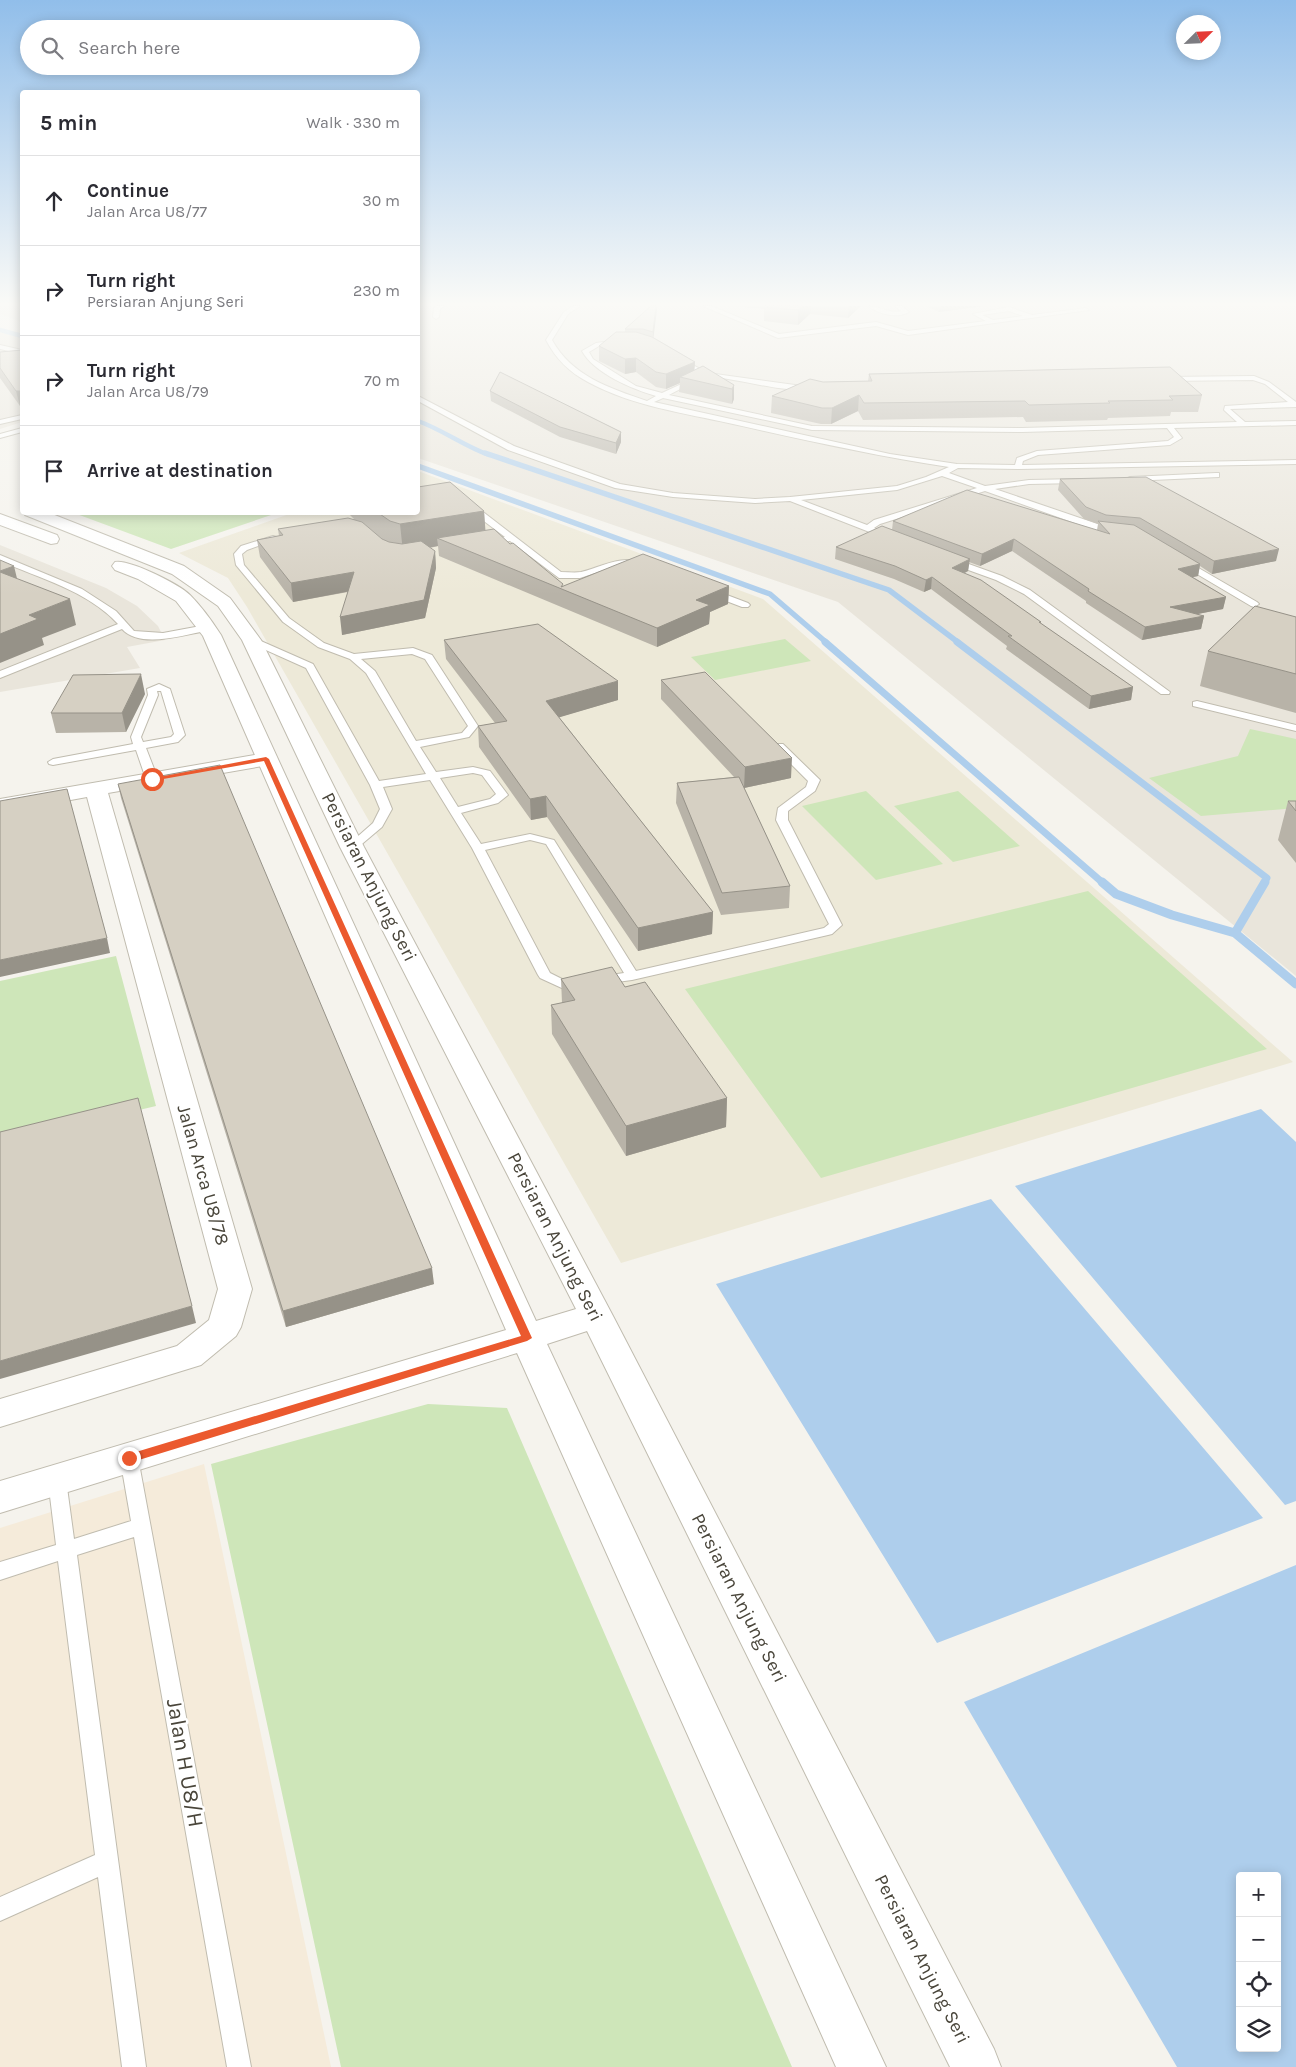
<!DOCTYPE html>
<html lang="en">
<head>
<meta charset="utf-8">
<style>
  :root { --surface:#fff; --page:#f2f2f3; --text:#2b2b33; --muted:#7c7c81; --line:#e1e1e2 }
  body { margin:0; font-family:Karla,sans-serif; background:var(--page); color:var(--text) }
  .controls { position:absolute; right:15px; bottom:15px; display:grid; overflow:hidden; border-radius:5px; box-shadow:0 2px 12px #0003 }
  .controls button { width:45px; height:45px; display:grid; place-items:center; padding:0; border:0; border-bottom:1px solid var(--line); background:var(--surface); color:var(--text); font:25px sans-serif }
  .compass { position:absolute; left:1176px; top:15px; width:45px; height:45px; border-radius:50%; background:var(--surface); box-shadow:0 2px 12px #0003; rotate:66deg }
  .stop { position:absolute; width:15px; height:15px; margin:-11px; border:4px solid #eb592e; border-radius:50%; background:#fff }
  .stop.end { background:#eb592e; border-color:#fff; box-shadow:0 1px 5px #0008 }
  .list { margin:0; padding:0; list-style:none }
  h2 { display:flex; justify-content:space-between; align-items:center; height:65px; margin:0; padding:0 20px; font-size:21px }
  h2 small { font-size:16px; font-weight:400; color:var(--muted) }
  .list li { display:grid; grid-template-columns:32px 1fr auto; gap:15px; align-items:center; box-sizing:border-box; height:90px; padding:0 20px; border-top:1px solid var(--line) }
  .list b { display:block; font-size:19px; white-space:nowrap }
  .list p { margin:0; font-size:16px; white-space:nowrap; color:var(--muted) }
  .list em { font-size:16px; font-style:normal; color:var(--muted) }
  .icon { flex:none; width:28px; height:28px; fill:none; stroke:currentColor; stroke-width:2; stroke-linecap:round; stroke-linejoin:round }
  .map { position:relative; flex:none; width:1296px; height:2067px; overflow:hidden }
  .search { position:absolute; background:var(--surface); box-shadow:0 2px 12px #0003; left:20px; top:20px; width:400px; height:55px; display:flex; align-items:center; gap:12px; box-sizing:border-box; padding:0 18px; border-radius:28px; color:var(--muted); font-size:19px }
  .panel { position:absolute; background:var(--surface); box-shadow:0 2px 12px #0003; left:20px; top:90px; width:400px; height:425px; border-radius:5px }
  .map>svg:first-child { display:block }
</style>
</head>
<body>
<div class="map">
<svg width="1296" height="2067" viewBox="0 0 1296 2067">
  <rect width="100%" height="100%" fill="#f5f3ed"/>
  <path fill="#e9e5db" d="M0,306H22V322L0,314Z
    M418,306H1296V976L838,602L418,458Z
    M0,331L22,338V422L0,429Z
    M0,545L106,588L137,606L158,626L165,640L127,647L140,668L0,692Z"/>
  <path fill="#f5ebda" d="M204,1464L331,2067H0V1528Z"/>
  <path fill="#ede9d8" d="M418,471L763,599L1293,1062L621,1263L247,607L228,578L179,553L292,513L418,512Z"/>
  <path fill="#cee6b9" d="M74,513H277L171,549Z
    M785,639L811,661L715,680L691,657Z
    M1250,729L1296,739V808L1201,816L1149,778L1238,756Z
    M866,791L943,864L876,880L802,806Z
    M958,791L1020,846L953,862L894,806Z
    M1088,891L1267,1049L821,1178L685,989Z
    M116,956L156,1106L0,1143V981Z
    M428,1404L507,1408L792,2067H341L211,1464Z"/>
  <path fill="#aeceec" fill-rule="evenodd" d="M1261,1109L1296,1142V1501L1285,1505L1015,1186Z
    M991,1199L1263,1518L937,1643L716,1284Z
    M1296,1565V2067H1177L964,1702ZM1240,1876H1277V2048H1240Z"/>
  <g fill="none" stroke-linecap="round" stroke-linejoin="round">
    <path stroke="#aeceec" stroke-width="4.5" d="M0,330L22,336
      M418,421C443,430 464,446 489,455"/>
    <path stroke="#aeceec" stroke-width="5.5" d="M485,453L889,590L959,643
      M418,466L770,594L827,643"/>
    <path stroke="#aeceec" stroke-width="7" d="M825,642L1103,883
      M957,642L1267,878L1264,883"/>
    <path stroke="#aeceec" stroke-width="9" d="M1102,882L1116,894L1172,915L1235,933L1296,984
      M1235,933L1265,882"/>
    <g stroke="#c0bcaf" stroke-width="2">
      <path id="service" d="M437,306H444L440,309L439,317L436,319L433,317L434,308Z
        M573,306H580L568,314L552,340C572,376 609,388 647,401L656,396C632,389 594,373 582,351L596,343L619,340L621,341V343L599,346L589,352L593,359L636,386L662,393L701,375L677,361V359L679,358L708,373L795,385H814L815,386C797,398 732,376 708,377C699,378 679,390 669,395L812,426L1022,428L1237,422L1224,410L1225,406L1288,402L1265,384L1253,380L1166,381L1163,379L1166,377L1254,376L1269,382L1296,402V407L1230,409L1245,422L1296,421V425L1174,428L1182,438L1170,445L1038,455L1023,461L1022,465L1296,460V464L1018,469L958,468L949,473L985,486L1029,480L1081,479V483H1078L1029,484L995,489L1118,531L1114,533L1100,532L985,491L880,524L874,528L893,535V539L890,540L790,501L755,503L673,497L615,488L508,450L418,401V396L420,397L514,446L620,484L673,493L755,499L790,497L897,486L926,477L949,467C876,456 805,440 733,424C684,413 632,406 588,382C569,372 556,359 546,340L564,312ZM663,398L812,430L1022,432L1167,428L1174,437L1168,441L1037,451L1017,458L1015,465L957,464L890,454L654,402ZM942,476L977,488L874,520L867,525L801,500L897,490Z
        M703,306H711L779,334L876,322L908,331L986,321L973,314L1009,307L1032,315L1086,308L1089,310L908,335L876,326L778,338ZM1009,311L1023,316L993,320L982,315Z
        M868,306C880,306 889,314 901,311L895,306H902L909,312C896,319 879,314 868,306Z
        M0,345L22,350V354L0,349Z
        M22,415V419L0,424V420Z
        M22,428V432L0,438V434Z
        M1216,473H1219V477L1130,481L1126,479L1130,477Z
        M468,505H474L561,572C568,572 575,573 581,572C599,568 626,552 643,565L639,568L616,566L580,578H559L510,541L483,545V541L505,537L468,509Z
        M273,536L280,538L247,550L242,554L244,565L289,618L324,643L354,654L413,648L432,655L478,726L469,737L420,747L436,772L473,767L490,771L508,795L498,803L461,813L481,844L530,834L554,840L636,971L824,928L829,924L776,820L778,808L806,787L808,781L775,748L774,746L775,744H783L820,780L815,791L788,811V820L842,925L832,934L828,935L632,980L602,984L597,983L595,980L597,977L624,973L546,844L530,840L485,850L550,973L566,981L578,979L585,983L583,986L564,989L540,978L538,975L472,848L430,780L383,787L392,809L382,827L356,849H348L346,847L348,845L373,823L380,809L370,785L306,668L248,642V638H254L313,664L379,781L426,774L366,673L350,659L318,647L283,622L236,565L234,554L241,546ZM412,654L425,659L468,726L462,733L416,741L375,671L361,659ZM473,773L482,775L496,794L490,799L458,807L440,778Z
        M0,555L82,589L116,611L134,631L163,633L206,625L211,628L206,631C183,635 140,649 122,629L0,678V671L118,624C88,591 39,578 0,561Z
        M952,558L1002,576L1030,590L1170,692L1169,694H1161L1024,594L996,580L949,563V559Z
        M1183,559L1257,602L1259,604L1254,607L1251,606L1180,564V560Z
        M711,589L748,603L750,605L748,607H742L708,594V590Z
        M159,684L170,689L185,735L178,742L146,748L158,779L156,781H148L146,779L136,750L53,765L49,764L48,762L53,759L133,744L131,737L148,695L147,689ZM157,691H161L174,734L171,737L143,742L141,737L158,695Z
        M1197,701L1296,725V731L1193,706V702Z
        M129,1450L135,1453L138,1458L251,2067H227L134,1537L77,1555L146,2067H122L98,1877L0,1921V1897L95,1855L58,1561L0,1580V1562L56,1545L48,1480L50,1475L57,1472L64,1475L66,1480L74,1539L131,1521L120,1458L123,1453Z"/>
    </g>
    <g stroke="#c0bcaf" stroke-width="2">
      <path id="minor" d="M266,753L274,754L277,759L274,764L108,793L252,1289L241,1327L236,1336L201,1365L0,1427V1399L177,1346L209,1320L218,1289L87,797L0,813V799Z"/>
    </g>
    <g stroke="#c0bcaf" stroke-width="2">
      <path id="tertiary" d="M23,512H47L184,566L230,598L261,640L364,847L613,1316L994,2049L1001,2067H950L587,1331L547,1344L886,2067H836L517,1353L0,1513V1481L506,1330L203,636L176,601L138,579L115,570L112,566L115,562C129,559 179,584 190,595C201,606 212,621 221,635L536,1321L576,1309L340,847L242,640L218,606L172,574L25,515Z
        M0,514L57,535L59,539L57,543L51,544L0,525Z"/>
    </g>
    <use href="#service" fill="#fff" fill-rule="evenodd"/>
    <use href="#minor" fill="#fff" fill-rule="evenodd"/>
    <use href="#tertiary" fill="#fff" fill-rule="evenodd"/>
  </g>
  <path fill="#b8b3a8" d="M651,306H657L653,337L695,362L694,370L734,385V399L732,404L679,392L680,383L666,389L656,387L636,372L625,374L599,361V346L625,332V329Z
    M734,306H861L848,318L810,314L798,325L764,321V309Z
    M926,306H984L939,312Z
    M22,350V406H20L0,378V352Z
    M869,374L1202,395L1198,412H1171L1170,416L1108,418L1107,420L1026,422L1023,417L863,420L858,411L831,424H821L771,413L772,396L823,382L868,381Z
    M490,391L621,432V442L616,454L560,437L491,401Z
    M1060,479L1276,561L1212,574L1200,566L1198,576L1193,577L1226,597L1223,609L1197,614L1204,616L1201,629L1142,640L1086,603V601L1012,551L980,566L969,562L968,571L965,573L1041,622V624L1133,687L1131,700L1089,709L1006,649L1007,646L931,589L924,592L894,579L835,559L836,547L892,530L893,521L1097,530L1098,524L1084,519L1058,490Z
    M484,511L485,531L510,544L563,586H729L728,604L710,612L709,624L657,647L439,556L438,546L430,548L435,551L436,568L425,618L342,635L348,592L293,602L260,557L257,540L279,536L278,529L354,519L347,512H418Z
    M1296,617V713L1200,686L1208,651Z
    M444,640L618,700L559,717L713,912L712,934L638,951L547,817L531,820L479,747L478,726L495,723L446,659Z
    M661,680L791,778L744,788L790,886L789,908L721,915L676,803L677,783L734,777L661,699Z
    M145,694L126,732L56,733L51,713Z
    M118,784L434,1284L286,1327L121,798Z
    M1288,801H1296V863L1278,840Z
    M561,979L625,987L727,1098L726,1127L626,1156L552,1034L551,1005L562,1003Z"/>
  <path fill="#969288" d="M656,306L657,310L653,341V332Z
    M803,306H811L810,314L798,325V310Z
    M849,306H861L848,318Z
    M940,306H984L939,312Z
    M636,358V372L625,374V359Z
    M695,362L694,376L680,377V383L666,389V374Z
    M734,385V399L732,404V389Z
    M16,391H22V406H20Z
    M859,395L858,411L831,424L832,408Z
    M621,432V442L616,454V443Z
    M484,511L486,538H437L438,546L403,552L400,524Z
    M1014,539L1012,551L980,566L982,554Z
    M1279,549L1276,561L1212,574L1214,561Z
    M435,551L436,568L425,618L342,635L340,617Z
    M970,559L968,571L950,580L952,568Z
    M1200,564L1198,576L1175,581L1178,569Z
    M14,566L20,591L6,597L0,571Z
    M354,572L356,590L293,602L291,583Z
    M932,577L931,589L924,592L926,580Z
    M729,586L728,604L710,612L709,624L657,647V628L696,600Z
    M1226,597L1223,609L1168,620L1170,607Z
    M70,599L76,625L42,638L44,645L0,663V634L29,615Z
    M1204,616L1201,629L1142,640L1145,627Z
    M141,674L145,694L126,732L122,713Z
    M618,681V700L547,721L546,701Z
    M1133,687L1131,700L1089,709L1091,696Z
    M792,758L791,778L744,788L745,767Z
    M546,796L547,817L531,820L530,799Z
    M713,912L712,934L638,951V928Z
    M107,938L110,953L0,977V960Z
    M727,1098L726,1127L626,1156V1126Z
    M432,1268L434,1284L286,1327L283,1311Z
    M192,1306L196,1323L0,1379V1361Z"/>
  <path fill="#d6d0c3" stroke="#969288" d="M651,306H656L653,332L643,329H625Z
    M765,306H803L798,310L764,307Z
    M616,332H636L652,337L695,362L666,374L656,372L636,358L625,359L599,346Z
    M22,350V391H16L0,368V352Z
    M703,366L734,385L732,389L680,377Z
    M1170,367L1202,395L1169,396L1173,400L1108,401L1110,403L1029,405L1025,401L864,403L859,395L832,408H822L772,396L810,379L823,382L872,381L869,374Z
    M500,372L621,432L616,443L560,427L490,391Z
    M1146,477L1279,549L1214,561L1140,518L1106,515L1086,507L1060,479Z
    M450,482L484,511L400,524L390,521L377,512H418V487Z
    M967,490L1110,534L1098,521L1134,525L1200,564L1178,569L1226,597L1170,607L1204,616L1145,627L1088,591L1089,589L1014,539L982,554L893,521Z
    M348,518L362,522L382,539L389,542L402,544L421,541L435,551L424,600L340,617L354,572L291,583L257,540L283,535L278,529Z
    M882,526L970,559L952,568L981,580L1041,622H1039L1133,687L1091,696L1008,636H1012L932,577L926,580L895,566L836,547Z
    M494,529L510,544L513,543L563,584L561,587L643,554L729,586L696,600L710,605L657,628L437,538Z
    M0,560L14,566L0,571Z
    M0,572L70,599L29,615L38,619L0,634Z
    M1255,606L1296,617V674L1208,651Z
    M538,624L618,681L546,701L713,912L638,928L546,796L530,799L478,726L507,721L444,640Z
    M705,672L792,758L745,767L661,680Z
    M141,674L122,713H51L73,675Z
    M220,765L432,1268L283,1311L118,784Z
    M739,777L790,886L722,893L677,783Z
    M67,789L107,938L0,960V801Z
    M1288,801H1296V811Z
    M612,967L625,987L645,982L727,1098L626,1126L551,1005L575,1000L561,979Z
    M138,1098L192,1306L0,1361V1132Z"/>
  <linearGradient id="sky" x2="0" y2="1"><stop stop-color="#91beea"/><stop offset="0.51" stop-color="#fafaf7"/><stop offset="1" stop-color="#fafaf7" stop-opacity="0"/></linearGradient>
  <rect width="1296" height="595" fill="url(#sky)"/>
  <path fill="#eb592e" d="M266,757L269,759L532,1338L527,1341L129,1463L124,1458L126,1455L521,1336L264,761L152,781L148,779Z"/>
  <g text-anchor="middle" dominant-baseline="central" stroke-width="5" stroke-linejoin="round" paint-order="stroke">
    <g font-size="19" fill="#49453a" stroke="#fff">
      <text transform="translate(369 877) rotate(63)">Persiaran Anjung Seri</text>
      <text transform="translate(203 1175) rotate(74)">Jalan Arca U8/78</text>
      <text transform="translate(555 1237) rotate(63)">Persiaran Anjung Seri</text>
      <text transform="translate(739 1598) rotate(63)">Persiaran Anjung Seri</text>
      <text transform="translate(922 1959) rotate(63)">Persiaran Anjung Seri</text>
    </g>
    <g font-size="22" fill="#49453a" stroke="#fff">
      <text transform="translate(185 1763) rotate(80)">Jalan H U8/H</text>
    </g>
  </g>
</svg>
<div class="controls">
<button>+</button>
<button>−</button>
<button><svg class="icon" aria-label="locate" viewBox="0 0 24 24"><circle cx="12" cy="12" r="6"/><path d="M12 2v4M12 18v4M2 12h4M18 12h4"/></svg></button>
<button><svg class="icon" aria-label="layers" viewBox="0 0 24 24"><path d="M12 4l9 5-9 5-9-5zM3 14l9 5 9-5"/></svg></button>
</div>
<svg class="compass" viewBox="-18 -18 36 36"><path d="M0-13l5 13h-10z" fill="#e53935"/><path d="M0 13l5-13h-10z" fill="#7c7c81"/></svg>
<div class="stop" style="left:152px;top:779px"></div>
<div class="stop end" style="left:129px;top:1458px"></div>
<div class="search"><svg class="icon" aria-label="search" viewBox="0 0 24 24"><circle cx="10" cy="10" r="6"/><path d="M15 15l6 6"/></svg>Search here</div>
<section class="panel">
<h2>5 min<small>Walk · 330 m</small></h2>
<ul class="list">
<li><svg class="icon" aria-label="ahead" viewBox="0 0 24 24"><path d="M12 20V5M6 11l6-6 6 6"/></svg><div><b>Continue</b><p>Jalan Arca U8/77</p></div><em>30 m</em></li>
<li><svg class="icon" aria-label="right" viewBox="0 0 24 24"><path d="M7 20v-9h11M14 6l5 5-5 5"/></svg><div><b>Turn right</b><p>Persiaran Anjung Seri</p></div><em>230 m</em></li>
<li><svg class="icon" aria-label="right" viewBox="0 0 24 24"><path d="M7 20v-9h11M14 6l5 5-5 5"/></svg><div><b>Turn right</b><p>Jalan Arca U8/79</p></div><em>70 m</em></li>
<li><svg class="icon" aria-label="arrive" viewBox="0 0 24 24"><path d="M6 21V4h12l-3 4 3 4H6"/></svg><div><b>Arrive at destination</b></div></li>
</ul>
</section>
</div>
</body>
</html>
